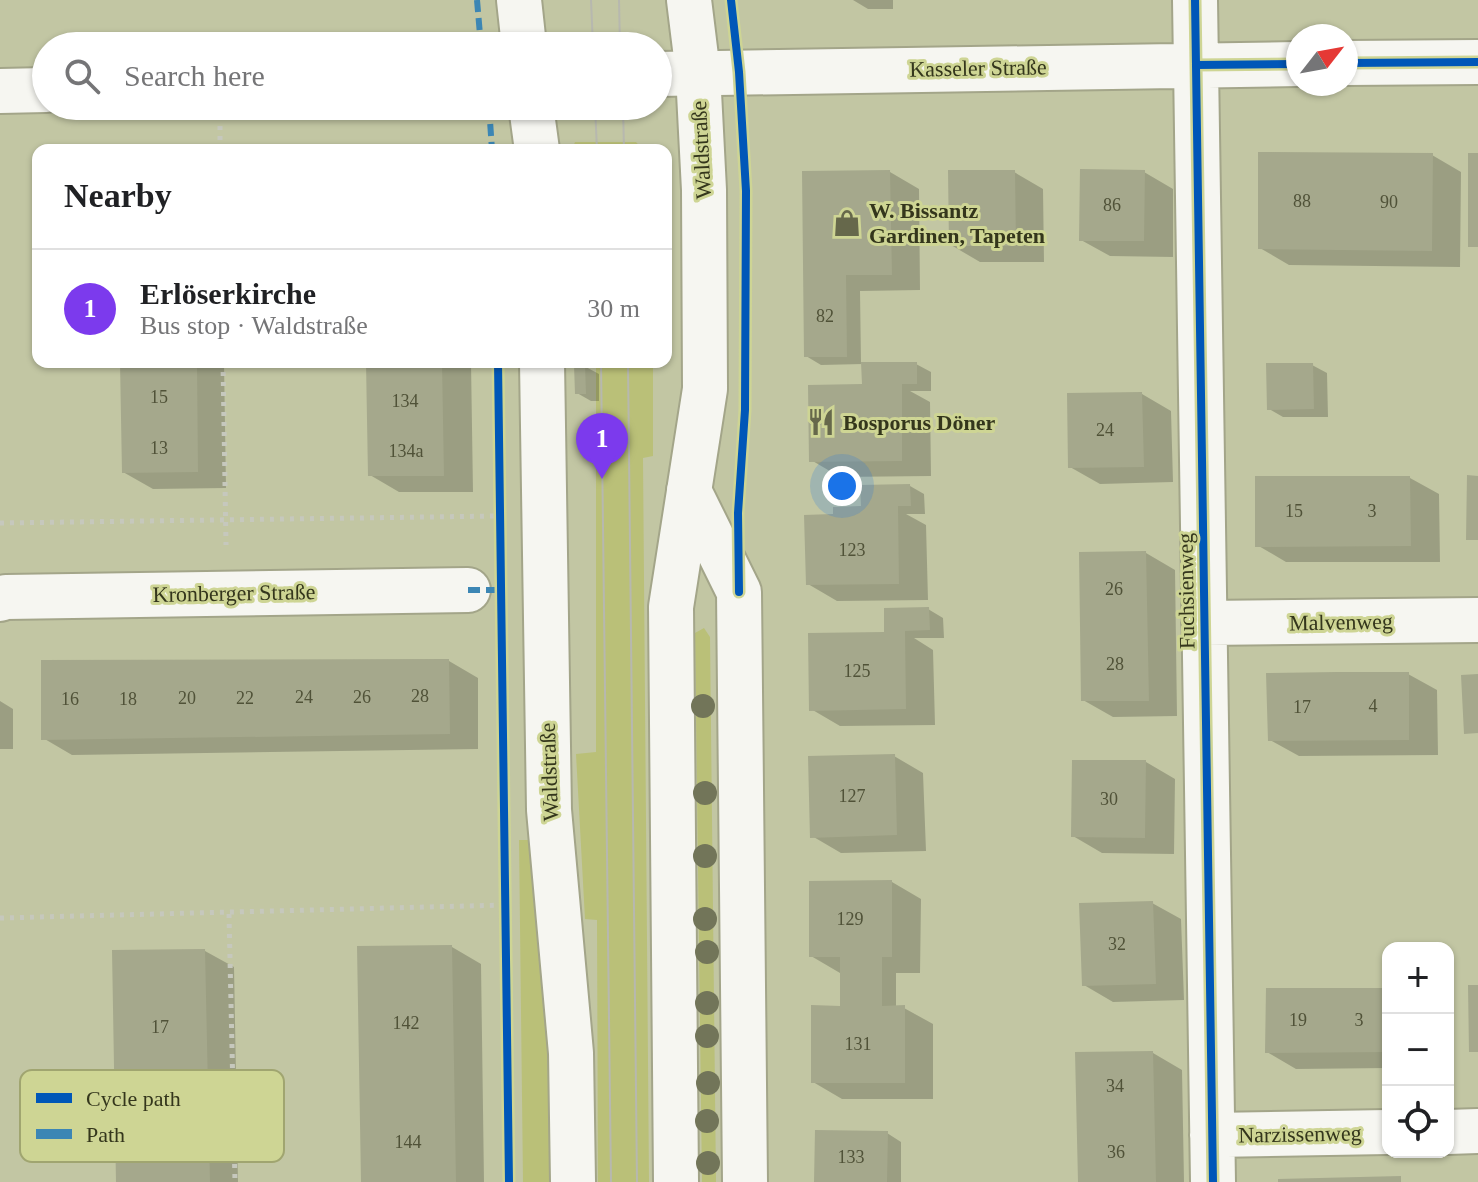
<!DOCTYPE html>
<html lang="en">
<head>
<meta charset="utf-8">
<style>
  :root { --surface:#fff; --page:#f2f2f2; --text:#202124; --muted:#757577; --line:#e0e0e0; --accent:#7c3aed }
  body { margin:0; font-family:Georgia,serif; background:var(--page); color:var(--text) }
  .controls { position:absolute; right:24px; bottom:24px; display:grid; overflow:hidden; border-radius:16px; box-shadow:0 2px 6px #0004 }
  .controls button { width:72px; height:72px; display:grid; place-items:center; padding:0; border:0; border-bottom:2px solid var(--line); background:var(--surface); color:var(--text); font:40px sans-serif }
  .compass { position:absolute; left:1286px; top:24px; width:72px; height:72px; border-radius:50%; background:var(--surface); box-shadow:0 2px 6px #0004; rotate:59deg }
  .you { position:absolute; left:842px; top:486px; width:28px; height:28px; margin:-20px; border:6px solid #fff; border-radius:50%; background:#1a73e8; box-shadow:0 0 0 12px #1a73e833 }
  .badge { display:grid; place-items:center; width:52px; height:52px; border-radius:50%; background:var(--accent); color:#fff; font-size:26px; font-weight:700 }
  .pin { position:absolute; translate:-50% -66px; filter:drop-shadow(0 2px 4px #0008) }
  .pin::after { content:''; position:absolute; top:42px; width:28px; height:24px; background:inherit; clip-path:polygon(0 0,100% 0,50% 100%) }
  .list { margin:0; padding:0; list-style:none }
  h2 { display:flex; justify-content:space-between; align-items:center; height:104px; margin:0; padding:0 32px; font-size:34px }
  h2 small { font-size:26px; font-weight:400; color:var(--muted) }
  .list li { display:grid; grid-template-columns:52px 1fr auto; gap:24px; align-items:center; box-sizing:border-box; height:120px; padding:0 32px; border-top:2px solid var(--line) }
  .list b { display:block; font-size:30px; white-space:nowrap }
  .list p { margin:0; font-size:26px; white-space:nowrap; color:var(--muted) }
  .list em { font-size:26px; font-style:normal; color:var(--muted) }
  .icon { flex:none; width:44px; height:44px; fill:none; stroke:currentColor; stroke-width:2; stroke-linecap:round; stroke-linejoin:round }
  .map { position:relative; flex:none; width:1478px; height:1182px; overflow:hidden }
  .search { position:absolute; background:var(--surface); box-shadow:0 2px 6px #0004; left:32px; top:32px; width:640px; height:88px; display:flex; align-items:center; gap:20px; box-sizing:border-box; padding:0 28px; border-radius:44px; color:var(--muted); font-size:30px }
  .panel { position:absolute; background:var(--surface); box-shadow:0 2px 6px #0004; left:32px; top:144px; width:640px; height:224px; border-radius:16px }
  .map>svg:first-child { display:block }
</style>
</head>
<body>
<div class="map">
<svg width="1478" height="1182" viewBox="0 0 1478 1182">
  <rect width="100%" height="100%" fill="#c2c6a3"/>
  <path fill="#bac078" d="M575,142H636L643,150H572Z
    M596,362H653V456L643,458L649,1182H598L597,920L585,919L576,754L596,752Z
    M704,628L710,637L716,1182H702L695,633Z
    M519,840H532L553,1060V1182H523Z"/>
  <path fill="#0003" d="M853,0H893V9H868Z
    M1432,155L1461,172L1460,267L1289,265L1260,248Z
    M890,172L919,189L920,290L860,291L861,364H916L931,372V391H910L930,402L931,476L840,477L811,460L864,386L863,364L821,365L806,356Z
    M1014,172L1043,189L1044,262H980L951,245Z
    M1144,172L1173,189V257L1110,256L1081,240Z
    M122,362H224L226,488L153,489L123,472Z
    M368,362H471L473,492H399L370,475Z
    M1312,365L1327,373L1328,417H1283L1269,409Z
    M584,366L599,374V401H591L577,393Z
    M1142,394L1171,411L1173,482L1100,484L1070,467Z
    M1410,478L1439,494L1440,562H1286L1257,545Z
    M910,486L924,494L925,514H906L926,525L928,600L837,601L808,584L835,516L869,509Z
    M1146,553L1175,570L1177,716L1113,717L1083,700Z
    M928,609L943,618L944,638H914L933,650L935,725L840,726L811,709L886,633Z
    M449,661L478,678V749L72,755L43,738Z
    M1408,674L1437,690L1438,755L1299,756L1270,740Z
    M0,701L13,709V749H0Z
    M894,756L923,773L926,851L841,853L812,836Z
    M1146,762L1175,779L1174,854L1102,853L1073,836Z
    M892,882L921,899L920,973H896V1008H904L933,1024V1099H842L813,1082L842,1007L840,973L811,956Z
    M1152,903L1181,919L1184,1000L1113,1002L1084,985Z
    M452,947L481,964L484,1182H363Z
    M205,951L234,967L238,1182H119Z
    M1388,990V1068L1296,1069L1267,1052Z
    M1153,1053L1182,1070L1184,1182H1080Z
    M887,1133L901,1142V1182H816Z"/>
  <path fill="#a5a88c" d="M1258,152L1433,153L1432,251L1258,249Z
    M1468,153H1478V247H1468Z
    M1080,169L1145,170L1144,241H1079Z
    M890,170L892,275H846L847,357H804L802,171Z
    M948,170H1015L1016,246H949Z
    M120,362H197L198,472L122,473Z
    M366,362H442L444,476H368Z
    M861,362H917V384H902V461L809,462L808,385L862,384Z
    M1266,363H1313L1314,409L1267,410Z
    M574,364H585L586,394H575Z
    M1142,392L1144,467L1068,468L1067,393Z
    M1467,475L1478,476V540H1466Z
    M1255,476H1410L1411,546L1255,547Z
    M910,484L911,506H898L899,584L806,585L804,515L833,514V507L861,506L860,485Z
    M1146,551L1149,701H1081L1079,552Z
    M929,607L930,630L905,631L906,709L809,711L808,633L884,632V608Z
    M449,659L450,734L41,740V660Z
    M1337,672H1409V740L1268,741L1266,673Z
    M1478,674V733L1464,734L1461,675Z
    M895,754L897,835L810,838L808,756Z
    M1072,760H1146L1145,838L1071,837Z
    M892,880V957H882V1006L905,1005V1083H811V1005L840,1006V957H809V881Z
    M1153,901L1156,984L1082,986L1079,903Z
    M452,945L456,1182H361L357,946Z
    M205,949L210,1182H116L112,950Z
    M1468,985H1478V1052H1469Z
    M1266,988H1388V1052L1265,1053Z
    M1153,1051L1156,1182H1078L1075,1052Z
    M815,1130L888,1131L887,1182H814Z
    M1401,1176V1182H1278V1179Z"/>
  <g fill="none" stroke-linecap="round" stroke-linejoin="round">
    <g stroke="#a3a589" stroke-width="48">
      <path id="street" d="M1195,0L1213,1182
        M1346,63L1478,62
        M658,74L1298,64
        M0,91L46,90
        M689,491L739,592L745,1182
        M0,599L6,597L468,590
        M1204,623L1478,620
        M1448,1132L1478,1131
        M1212,1135L1388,1132"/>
    </g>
    <g stroke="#a3a589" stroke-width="48">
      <path id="secondary" d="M519,0L524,46
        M531,106L537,150
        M542,362L549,810L571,1053L573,1182
        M676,1182L671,607L705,389L704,190L698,73L689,0"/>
    </g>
    <path stroke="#c6c8bd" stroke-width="5" stroke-dasharray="4 6" stroke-linecap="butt" d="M220,106V150
      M223,362L226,545
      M0,523L498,516
      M229,914L235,1182
      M0,918L505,905"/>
    <use href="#street" stroke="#f6f6f1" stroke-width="44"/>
    <use href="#secondary" stroke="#f6f6f1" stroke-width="44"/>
    <path stroke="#b7b8af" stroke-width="2" d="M591,0L593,46
      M619,0L620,46
      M595,106L597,150
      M623,106L624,150
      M601,362L611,1182
      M628,362L637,1182"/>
    <path stroke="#3c86b4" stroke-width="6" stroke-dasharray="12 6" stroke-linecap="butt" d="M477,0L481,46
      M489,106L492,150
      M468,590H500"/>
    <g stroke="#ced594" stroke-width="13">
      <path id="cycleway" d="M731,0L739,72L746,191L745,410L738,513L739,592
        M1195,0L1213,1182
        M1346,63L1478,62
        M1196,65L1298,64
        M498,362L509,1182"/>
    </g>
    <use href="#cycleway" stroke="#0057b8" stroke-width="8"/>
  </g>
  <g fill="#727559">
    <circle cx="703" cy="706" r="12"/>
    <circle cx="705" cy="793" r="12"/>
    <circle cx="705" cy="856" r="12"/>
    <circle cx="705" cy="919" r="12"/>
    <circle cx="707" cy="952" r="12"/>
    <circle cx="707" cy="1003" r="12"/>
    <circle cx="707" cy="1036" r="12"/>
    <circle cx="708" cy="1083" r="12"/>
    <circle cx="707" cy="1121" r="12"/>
    <circle cx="708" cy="1163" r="12"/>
  </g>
  <defs>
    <g id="shop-bare" transform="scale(2.16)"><path d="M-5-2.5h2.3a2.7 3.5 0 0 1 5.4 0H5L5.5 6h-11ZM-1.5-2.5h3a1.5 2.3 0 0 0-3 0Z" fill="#66684b" stroke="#ced594" stroke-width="2.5" paint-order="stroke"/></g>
    <g id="restaurant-bare" transform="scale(2.16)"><path d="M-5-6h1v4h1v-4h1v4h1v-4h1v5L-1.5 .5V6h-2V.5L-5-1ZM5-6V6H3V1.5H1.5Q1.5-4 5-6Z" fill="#66684b" stroke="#ced594" stroke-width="2.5" paint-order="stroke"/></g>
  </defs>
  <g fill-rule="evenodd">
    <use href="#shop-bare" x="847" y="223"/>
    <use href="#restaurant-bare" x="821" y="422"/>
  </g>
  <g text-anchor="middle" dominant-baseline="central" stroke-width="6" stroke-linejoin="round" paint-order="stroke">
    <g font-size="18" fill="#505238">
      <text x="1302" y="201">88</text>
      <text x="1389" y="202">90</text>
      <text x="1112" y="205">86</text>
      <text x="825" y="316">82</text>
      <text x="159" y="397">15</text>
      <text x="405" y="401">134</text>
      <text x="1105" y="430">24</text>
      <text x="159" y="448">13</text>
      <text x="406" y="451">134a</text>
      <text x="1294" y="511">15</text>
      <text x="1372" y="511">3</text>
      <text x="852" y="550">123</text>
      <text x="1114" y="589">26</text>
      <text x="1115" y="664">28</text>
      <text x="857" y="671">125</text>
      <text x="420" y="696">28</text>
      <text x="304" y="697">24</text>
      <text x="362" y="697">26</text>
      <text x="187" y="698">20</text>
      <text x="245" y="698">22</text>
      <text x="70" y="699">16</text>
      <text x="128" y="699">18</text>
      <text x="1373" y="706">4</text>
      <text x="1302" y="707">17</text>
      <text x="852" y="796">127</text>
      <text x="1109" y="799">30</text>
      <text x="850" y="919">129</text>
      <text x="1117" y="944">32</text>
      <text x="1298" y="1020">19</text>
      <text x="1359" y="1020">3</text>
      <text x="406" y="1023">142</text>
      <text x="160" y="1027">17</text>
      <text x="858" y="1044">131</text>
      <text x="1115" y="1086">34</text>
      <text x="408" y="1142">144</text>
      <text x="1116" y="1152">36</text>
      <text x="851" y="1157">133</text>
    </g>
    <g font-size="22" fill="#34361c" stroke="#ced594">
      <text transform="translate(978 68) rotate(-1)">Kasseler Straße</text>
      <text transform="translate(701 150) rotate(-93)">Waldstraße</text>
      <text transform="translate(1186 591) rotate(-91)">Fuchsienweg</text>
      <text transform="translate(234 593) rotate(-1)">Kronberger Straße</text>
      <text transform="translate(1341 622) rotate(-1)">Malvenweg</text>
      <text transform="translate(549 772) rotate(-92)">Waldstraße</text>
      <text transform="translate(1300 1134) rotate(-1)">Narzissenweg</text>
    </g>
    <g font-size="22" font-weight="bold" fill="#34361c" stroke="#ced594" text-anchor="start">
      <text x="869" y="210">W. Bissantz<tspan x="869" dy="25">Gardinen, Tapeten</tspan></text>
      <text x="843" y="422">Bosporus Döner</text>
    </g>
  </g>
  <rect x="20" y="1070" width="264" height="92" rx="12" fill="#ced594" stroke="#a0a570" stroke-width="2"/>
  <rect x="36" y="1093" width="36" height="10" fill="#0057b8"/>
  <rect x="36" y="1129" width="36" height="10" fill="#3c86b4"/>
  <g font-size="22" fill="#34361c">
    <text x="86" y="1106">Cycle path</text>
    <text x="86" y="1142">Path</text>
  </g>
</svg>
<div class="controls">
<button>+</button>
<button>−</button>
<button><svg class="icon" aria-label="locate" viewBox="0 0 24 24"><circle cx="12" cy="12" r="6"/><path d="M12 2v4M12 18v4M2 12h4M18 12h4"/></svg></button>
</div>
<svg class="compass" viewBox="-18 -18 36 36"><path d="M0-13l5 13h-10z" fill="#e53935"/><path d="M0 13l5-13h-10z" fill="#757577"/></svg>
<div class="you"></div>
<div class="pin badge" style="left:602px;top:479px">1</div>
<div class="search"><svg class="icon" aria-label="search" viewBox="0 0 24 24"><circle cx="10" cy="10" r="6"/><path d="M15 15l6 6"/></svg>Search here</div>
<section class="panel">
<h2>Nearby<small></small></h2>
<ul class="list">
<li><span class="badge">1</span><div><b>Erlöserkirche</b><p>Bus stop · Waldstraße</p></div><em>30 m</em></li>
</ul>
</section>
</div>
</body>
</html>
